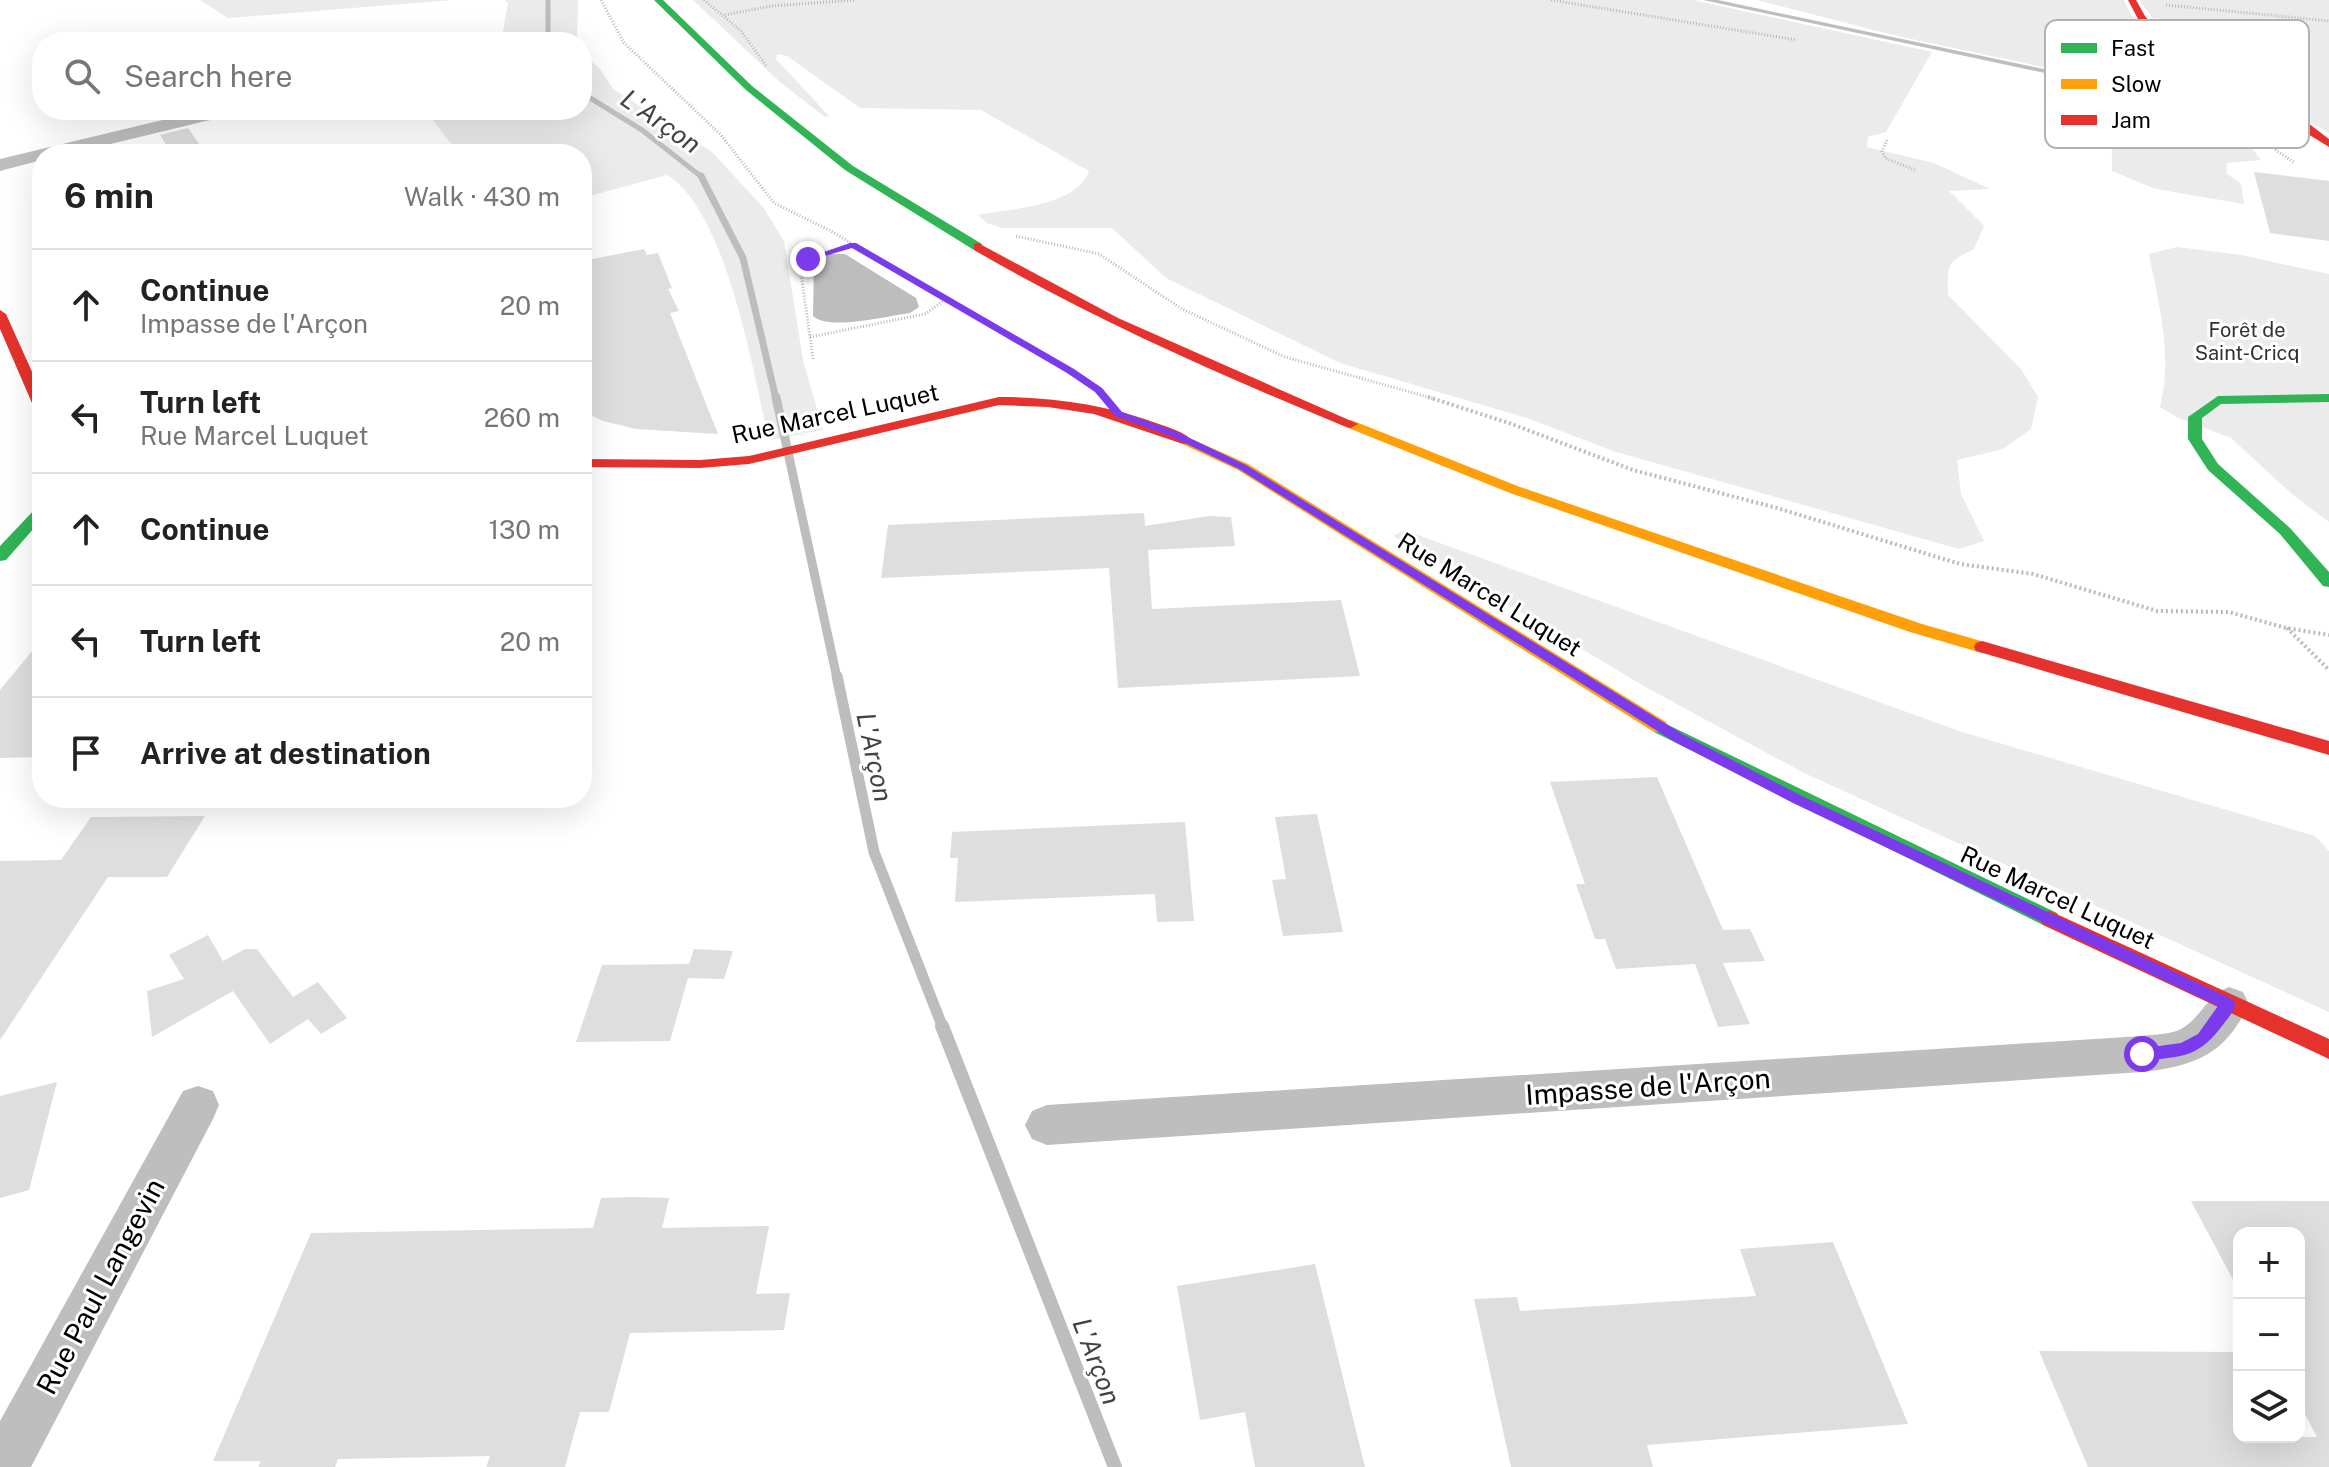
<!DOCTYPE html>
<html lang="en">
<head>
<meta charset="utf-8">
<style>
  :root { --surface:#fff; --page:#f6f6f6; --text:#222; --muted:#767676; --line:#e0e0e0 }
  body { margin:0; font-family:"Public Sans",sans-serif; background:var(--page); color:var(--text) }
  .controls { position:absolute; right:24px; bottom:24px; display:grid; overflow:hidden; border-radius:16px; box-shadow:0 8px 32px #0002 }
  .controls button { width:72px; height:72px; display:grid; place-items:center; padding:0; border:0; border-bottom:2px solid var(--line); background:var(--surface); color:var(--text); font:40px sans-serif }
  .stop { position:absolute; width:24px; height:24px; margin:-18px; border:6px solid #7c3aed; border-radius:50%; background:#fff }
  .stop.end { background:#7c3aed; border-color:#fff; box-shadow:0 2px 8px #0008 }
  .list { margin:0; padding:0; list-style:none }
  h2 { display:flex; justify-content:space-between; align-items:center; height:104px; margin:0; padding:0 32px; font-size:34px }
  h2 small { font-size:26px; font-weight:400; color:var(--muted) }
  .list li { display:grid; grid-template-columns:52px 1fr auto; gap:24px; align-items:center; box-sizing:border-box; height:112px; padding:0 32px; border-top:2px solid var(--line) }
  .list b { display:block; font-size:30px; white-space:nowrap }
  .list p { margin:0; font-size:26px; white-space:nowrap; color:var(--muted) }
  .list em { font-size:26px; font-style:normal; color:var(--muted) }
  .icon { flex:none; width:44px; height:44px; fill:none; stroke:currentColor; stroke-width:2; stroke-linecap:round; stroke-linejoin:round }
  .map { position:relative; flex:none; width:2329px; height:1467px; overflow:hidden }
  .search { position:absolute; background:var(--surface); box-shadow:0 8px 32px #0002; left:32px; top:32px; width:560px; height:88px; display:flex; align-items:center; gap:20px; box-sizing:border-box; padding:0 28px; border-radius:32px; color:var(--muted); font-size:30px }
  .panel { position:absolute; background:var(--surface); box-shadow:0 8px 32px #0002; left:32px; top:144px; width:560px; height:664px; border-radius:32px }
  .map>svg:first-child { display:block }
</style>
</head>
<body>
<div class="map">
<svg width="2329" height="1467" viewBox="0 0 2329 1467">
  <rect width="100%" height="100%" fill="#fff"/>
  <path fill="#ebebeb" d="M200,0H453L228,18Z
    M505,0H578L577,42H501L508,3Z
    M693,0H1693L1932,52L1886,132L1868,137L1867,147L1934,163L1990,189L1949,191L1984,226L1974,249C1947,262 1947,265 1948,295L2021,369L2038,397L2031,429L2003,449L1957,460L1961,494L1984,541L1959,549L1613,451L1527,418L1340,363L1166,278L1112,228H1002L987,223L978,215C1009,209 1078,206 1089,171L981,110L860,108L787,56L777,54L776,59L829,116L825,117L781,83Z
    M1757,0H2124L2131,15L2294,126L2245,117L2237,129L2261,160L2227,163L2226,173L2241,184L2244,204L2156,189L2112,171C2112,149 2109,124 2128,108C2135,101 2148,97 2156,91L1897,36Z
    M2139,0H2329V133L2168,38Z
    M582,53L600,69L613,89L712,152L763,207L784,241L803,360L823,430L769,440C753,373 727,211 667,175L582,198V154H459L425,110H582Z
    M2177,247L2241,255L2329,274V522L2293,495L2231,438L2178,418L2160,407C2173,355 2159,306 2149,254Z
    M1404,530L1962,732L2315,836L2329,851V1012L1804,773L1649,689L1393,536Z"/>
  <path fill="#bdbdbd" d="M829,254H845L916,298L919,307L910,313C887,316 829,331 813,316L814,262Z"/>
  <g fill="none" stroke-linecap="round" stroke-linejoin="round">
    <path stroke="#bdbdbd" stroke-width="5" d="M548,0V42
      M582,93L642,130L703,178"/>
    <path stroke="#bdbdbd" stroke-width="7" d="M701,176L743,258L776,399"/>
    <path stroke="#bdbdbd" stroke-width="9" d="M776,397L837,678"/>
    <path stroke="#bdbdbd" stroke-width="11" d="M837,676L874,852L943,1028"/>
    <path stroke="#bdbdbd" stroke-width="14" d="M942,1026L1115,1467"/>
  </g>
  <path fill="#dedede" d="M188,128L206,154H172L160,135Z
    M2254,172L2329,181V241L2270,233Z
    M644,249L647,255L658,253L672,288L668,289L679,311L670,313L718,434L636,429L603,421L582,411V261Z
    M1144,513L1145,526L1209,516L1231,517L1235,546L1148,550L1152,609L1341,600L1360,676L1118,688L1109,568L881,578L888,525Z
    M42,639V757L0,758V690Z
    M1657,777L1723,930L1750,929L1765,961L1723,963L1750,1024L1718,1027L1695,964L1616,969L1605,939H1595L1576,884H1585L1550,782Z
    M1317,814L1343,932L1283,936L1272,880L1286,879L1275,817Z
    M205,816L167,877H108L0,1040V861L61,860L91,817Z
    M1185,822L1194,921L1157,922L1155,894L955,902L958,858H950L952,832Z
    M208,935L223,961L245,949H257L293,997L318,982L347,1018L321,1034L308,1019L270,1044L233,991L152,1037L147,991L184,979L169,955Z
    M694,949L733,951L724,979L688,978L670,1041L576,1042L602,965L689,964Z
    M57,1082L29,1190L0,1198V1096Z
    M635,1197L669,1198L662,1228L769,1226L756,1294L790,1293L784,1330L630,1333L609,1412H580L565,1467H486L490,1456L338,1459L335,1467H258L261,1461H213L311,1233L593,1228L601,1198Z
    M2191,1201H2329V1467H2088L2039,1351L2239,1352V1437H2317L2299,1403V1233H2239V1291Z
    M1833,1242L1908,1424L1647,1445L1653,1467H1511L1474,1299L1517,1297L1520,1311L1756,1296L1740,1249Z
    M1315,1264L1365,1467H1255L1245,1412L1200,1420L1177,1286Z"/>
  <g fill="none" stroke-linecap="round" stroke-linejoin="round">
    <path stroke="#b9b9b9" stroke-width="3" stroke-dasharray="1 2" stroke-linecap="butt" d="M601,0L624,43L720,134L774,203L829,230L1081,378
      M704,0L741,31L767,67
      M1551,0L1797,40
      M2166,5L2329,21
      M725,15L771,6L856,0
      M2267,137L2277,151L2295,163
      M1887,140L1882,151L1885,158L1915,170
      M1016,236L1099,254L1182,309L1285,357L1435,399
      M810,337L925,314L945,300
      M813,359L800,266L818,254L852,245"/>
    <path stroke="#b9b9b9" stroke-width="4" stroke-dasharray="2 3" stroke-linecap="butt" d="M1428,397L1509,423L1633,470L1777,508L1960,564L2033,574L2157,611L2229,612L2286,628L2329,635
      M2287,628L2329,670"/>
    <path fill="#bebebe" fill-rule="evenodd" d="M1703,0H1718L2303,124L2298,127Z"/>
    <path fill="#bebebe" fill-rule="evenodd" d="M204,110H238L235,114L69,154H42V160L0,171V159Z
      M2229,987L2243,992L2249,1004C2225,1055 2195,1066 2142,1072L1047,1145L1032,1139L1025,1125L1032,1111L1047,1105L2142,1036C2154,1034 2170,1035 2181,1029C2201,1018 2207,995 2229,987Z
      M198,1086L213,1091L219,1105L213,1119L31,1467H0V1421L183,1091Z"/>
    <path fill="#30b455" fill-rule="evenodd" d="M654,0H663L752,86L853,166L982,244V250H974L845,170L746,90Z
      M2329,394V402L2221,404L2202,418V439L2218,464L2290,528L2329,572V587L2323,586L2280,534L2208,470L2188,439V417L2218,396Z
      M42,505V519L6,560L0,561V546L37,507Z
      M1660,721L2057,913L2060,919L2057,925L2050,927L2043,925L1654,732L1651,727L1654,722Z"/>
    <path fill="#ff9f0a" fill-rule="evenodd" d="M1351,420L1520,487L1922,624L1988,643L1990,647L1982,653L1910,632L1510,493L1346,427L1344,424Z
      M1185,436L1248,464L1666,722L1669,727L1666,732H1654L1238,470L1180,443V437Z"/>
    <path fill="#e5322d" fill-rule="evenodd" d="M2128,0H2136L2145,16L2163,37L2308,123L2329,139V147L2157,41L2138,19Z
      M978,243L1118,318L1358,424L1351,428L1346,427C1218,374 1093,319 974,250V244Z
      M0,310L6,314L42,394V414L35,410L0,329Z
      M999,397C1054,397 1107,405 1159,424C1170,428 1184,432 1192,440L1185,444L1180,443L1094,414L1048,407L999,405L749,464L700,468L582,467V459L700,460L749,456Z
      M1982,641L2329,741V755L1976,651L1974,647L1976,643Z
      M2050,911L2329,1039V1059L2043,925L2040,919L2043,913Z"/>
  </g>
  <path fill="#7c3aed" d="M850,243H856L1074,369L1102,388L1122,412L1177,432L1246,465L1684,735L1802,796L2234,1000C2237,1009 2231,1014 2225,1022C2199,1058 2185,1056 2142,1061L2137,1059V1049L2181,1043L2198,1034L2218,1006L1793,803L1675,742L1239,469L1170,436L1115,416L1095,392L1067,373L852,248L808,261L804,259Z"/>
  <g text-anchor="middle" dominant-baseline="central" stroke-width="6" stroke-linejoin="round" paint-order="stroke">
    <g font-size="20" fill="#313131" stroke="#fff">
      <text x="2247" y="330">Forêt de<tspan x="2247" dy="23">Saint-Cricq</tspan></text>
    </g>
    <g font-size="24" fill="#000" stroke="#fff">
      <text transform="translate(835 413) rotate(-12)">Rue Marcel Luquet</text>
      <text transform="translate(1490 594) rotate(32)">Rue Marcel Luquet</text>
      <text transform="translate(2058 897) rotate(25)">Rue Marcel Luquet</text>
    </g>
    <g font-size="26" font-style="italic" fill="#424242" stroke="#fff">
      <text transform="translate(661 121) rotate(35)">L'Arçon</text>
      <text transform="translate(875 757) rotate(78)">L'Arçon</text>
      <text transform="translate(1097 1361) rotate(69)">L'Arçon</text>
    </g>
    <g font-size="28" fill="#000" stroke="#fff">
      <text transform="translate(1648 1086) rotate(-4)">Impasse de l'Arçon</text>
      <text transform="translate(100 1286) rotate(-62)">Rue Paul Langevin</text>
    </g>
  </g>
  <rect x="2045" y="20" width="264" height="128" rx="12" fill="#fff" stroke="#b2b2b2" stroke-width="2"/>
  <rect x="2061" y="43" width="36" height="10" fill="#30b455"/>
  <rect x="2061" y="79" width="36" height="10" fill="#ff9f0a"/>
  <rect x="2061" y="115" width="36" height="10" fill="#e5322d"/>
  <g font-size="22" fill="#000">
    <text x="2111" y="56">Fast</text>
    <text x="2111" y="92">Slow</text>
    <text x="2111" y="128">Jam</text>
  </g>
</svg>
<div class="controls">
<button>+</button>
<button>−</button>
<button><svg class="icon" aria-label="layers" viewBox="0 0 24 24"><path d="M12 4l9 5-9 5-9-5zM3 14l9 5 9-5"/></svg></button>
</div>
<div class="stop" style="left:2142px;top:1054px"></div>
<div class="stop end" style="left:808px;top:259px"></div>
<div class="search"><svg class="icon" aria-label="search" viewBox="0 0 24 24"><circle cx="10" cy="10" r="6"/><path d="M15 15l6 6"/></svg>Search here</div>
<section class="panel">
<h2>6 min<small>Walk · 430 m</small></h2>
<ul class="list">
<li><svg class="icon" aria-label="ahead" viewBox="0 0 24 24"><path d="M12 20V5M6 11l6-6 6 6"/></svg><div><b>Continue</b><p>Impasse de l'Arçon</p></div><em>20 m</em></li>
<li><svg class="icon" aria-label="left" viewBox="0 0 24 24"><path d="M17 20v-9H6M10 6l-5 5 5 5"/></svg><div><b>Turn left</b><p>Rue Marcel Luquet</p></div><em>260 m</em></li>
<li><svg class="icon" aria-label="ahead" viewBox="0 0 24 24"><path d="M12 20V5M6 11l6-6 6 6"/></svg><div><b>Continue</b></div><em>130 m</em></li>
<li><svg class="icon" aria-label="left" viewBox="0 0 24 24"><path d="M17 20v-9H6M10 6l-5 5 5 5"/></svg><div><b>Turn left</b></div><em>20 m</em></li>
<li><svg class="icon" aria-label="arrive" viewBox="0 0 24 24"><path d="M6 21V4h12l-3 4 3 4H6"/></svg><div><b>Arrive at destination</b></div></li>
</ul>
</section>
</div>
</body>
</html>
